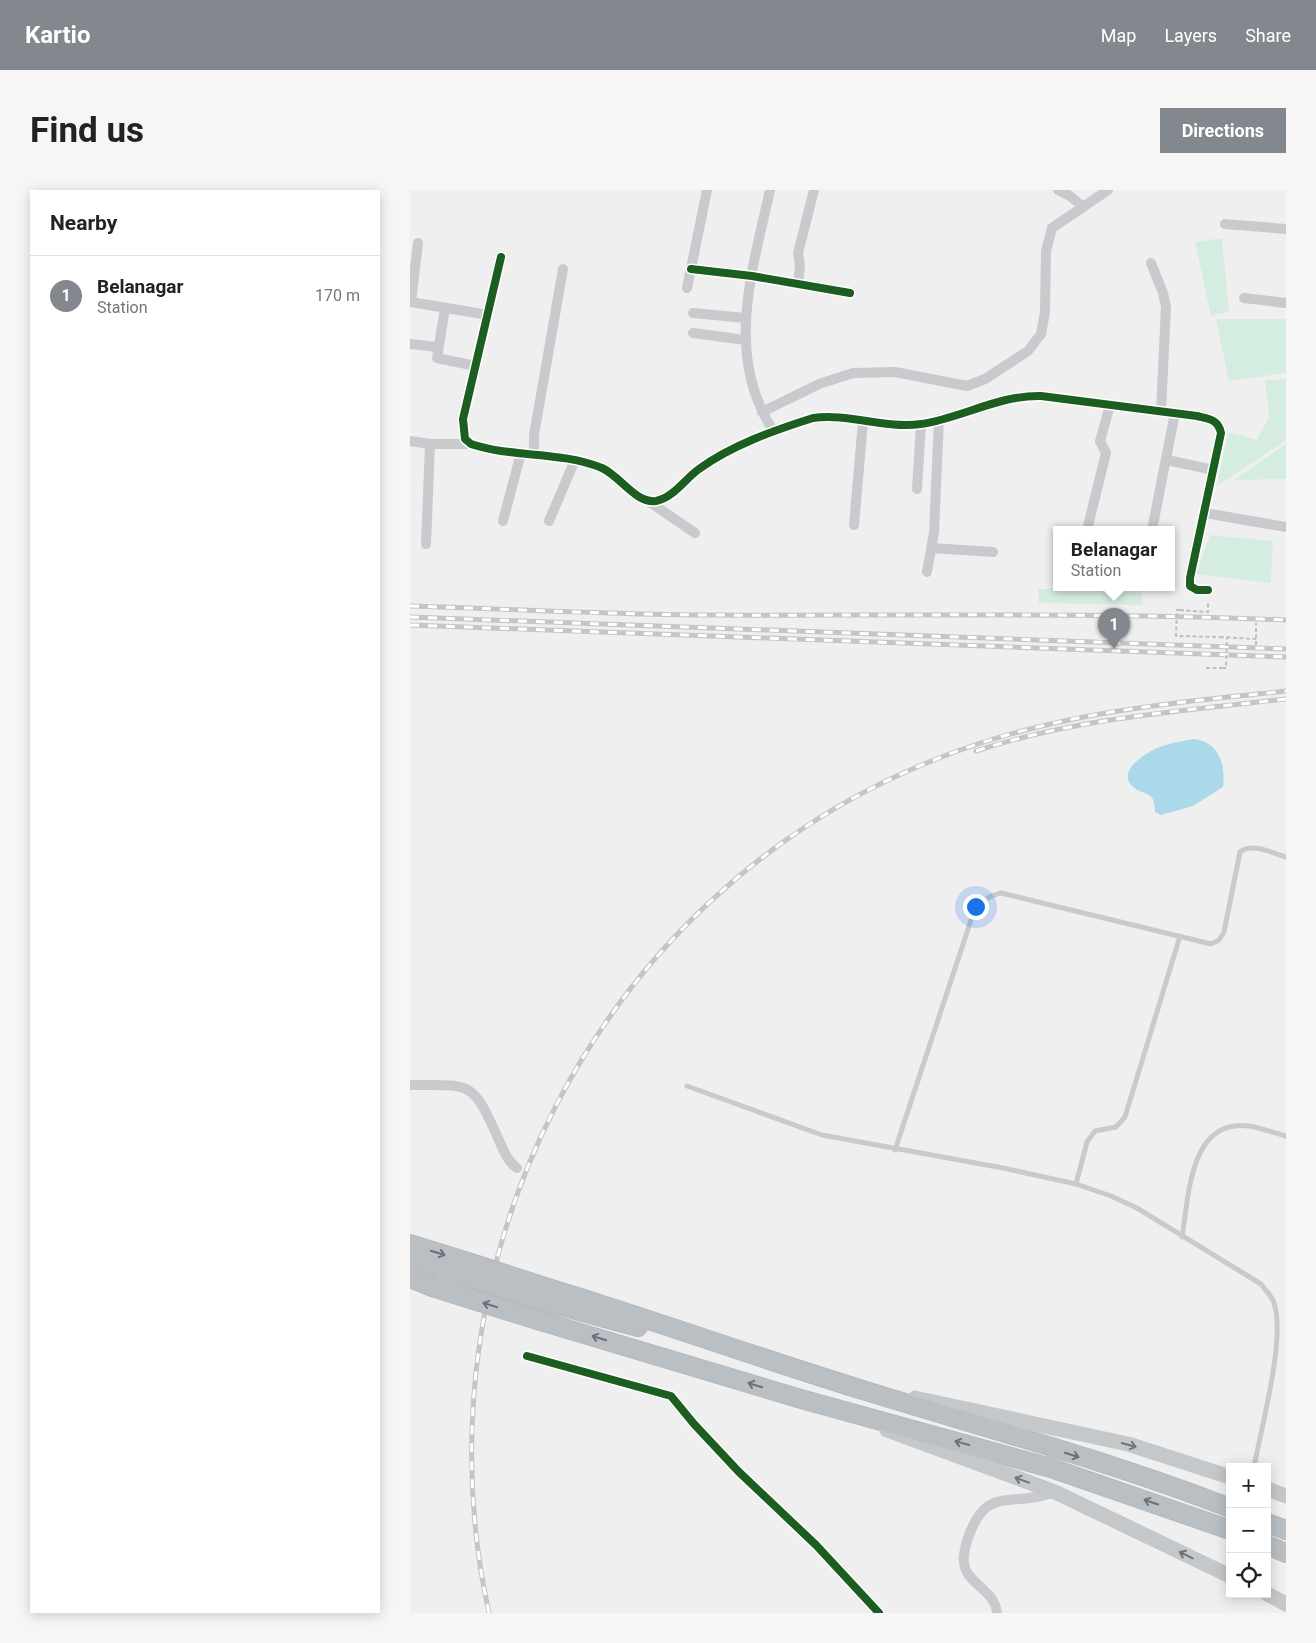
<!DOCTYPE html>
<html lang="en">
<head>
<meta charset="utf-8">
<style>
  :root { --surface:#fff; --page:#f6f6f6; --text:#222; --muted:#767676; --line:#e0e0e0; --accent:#82888e }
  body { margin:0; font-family:Roboto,sans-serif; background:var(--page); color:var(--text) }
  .controls { position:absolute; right:15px; bottom:15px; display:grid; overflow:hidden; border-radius:0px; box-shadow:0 2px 12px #0003 }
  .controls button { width:45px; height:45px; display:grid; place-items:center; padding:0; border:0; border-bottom:1px solid var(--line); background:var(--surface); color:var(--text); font:25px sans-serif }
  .you { position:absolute; left:565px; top:716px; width:18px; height:18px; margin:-12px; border:4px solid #fff; border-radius:50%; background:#1a73e8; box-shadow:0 0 0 8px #1a73e833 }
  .badge { display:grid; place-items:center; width:32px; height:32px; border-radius:50%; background:var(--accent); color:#fff; font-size:16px; font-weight:700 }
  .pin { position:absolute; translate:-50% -41px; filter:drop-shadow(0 1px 2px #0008) }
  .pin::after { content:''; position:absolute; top:26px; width:18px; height:15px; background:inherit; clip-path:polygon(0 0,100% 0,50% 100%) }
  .popup { position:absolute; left:643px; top:336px; width:122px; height:65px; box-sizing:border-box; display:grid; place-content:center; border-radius:0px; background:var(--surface); filter:drop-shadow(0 1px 4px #0005); font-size:16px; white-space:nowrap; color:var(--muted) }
  .popup b { font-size:19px; color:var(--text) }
  .popup::after { content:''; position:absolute; left:50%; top:100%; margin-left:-10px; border:10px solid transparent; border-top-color:var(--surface) }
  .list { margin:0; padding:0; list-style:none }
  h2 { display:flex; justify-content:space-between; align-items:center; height:65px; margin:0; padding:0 20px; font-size:21px }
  h2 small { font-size:16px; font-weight:400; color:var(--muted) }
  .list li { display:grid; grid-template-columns:32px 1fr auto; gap:15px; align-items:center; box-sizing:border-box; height:80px; padding:0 20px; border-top:1px solid var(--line) }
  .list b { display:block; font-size:19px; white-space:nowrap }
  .list p { margin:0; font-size:16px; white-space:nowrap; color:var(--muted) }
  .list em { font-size:16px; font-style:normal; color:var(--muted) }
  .icon { flex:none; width:28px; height:28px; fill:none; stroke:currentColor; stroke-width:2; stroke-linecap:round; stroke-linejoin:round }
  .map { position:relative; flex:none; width:876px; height:1423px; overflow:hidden; border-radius:0px }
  header { display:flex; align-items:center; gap:30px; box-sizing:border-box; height:70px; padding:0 25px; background:var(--accent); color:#fff }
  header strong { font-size:24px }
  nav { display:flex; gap:28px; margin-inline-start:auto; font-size:18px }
  .intro { display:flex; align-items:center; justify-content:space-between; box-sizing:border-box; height:120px; padding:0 30px }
  h1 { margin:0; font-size:35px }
  .button { padding:12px 22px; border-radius:0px; background:var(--accent); color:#fff; font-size:18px; font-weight:700 }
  main { display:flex; gap:30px; padding:0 30px }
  aside { flex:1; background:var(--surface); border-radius:0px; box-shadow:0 2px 12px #0003 }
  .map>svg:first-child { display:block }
</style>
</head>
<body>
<header>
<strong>Kartio</strong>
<nav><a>Map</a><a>Layers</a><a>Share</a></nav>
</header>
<div class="intro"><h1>Find us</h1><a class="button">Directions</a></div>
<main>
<aside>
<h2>Nearby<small></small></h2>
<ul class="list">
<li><span class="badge">1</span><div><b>Belanagar</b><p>Station</p></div><em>170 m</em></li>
</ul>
</aside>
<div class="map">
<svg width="876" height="1423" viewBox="0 0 876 1423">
  <rect width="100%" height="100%" fill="#efefef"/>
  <path fill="#d5ede0" d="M812,48L819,122L801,126L785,52Z
    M806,129H876V183L819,191Z
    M876,189V250L807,296L818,242L847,250L859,227L855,190Z
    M876,254V289L824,290Z
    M800,345L863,351L861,393L786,384Z
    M731,398L733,415L629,413L628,399Z"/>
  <path fill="#abd9e9" d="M783,549C809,551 816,575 813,597L783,616L751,625L745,622C745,598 733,607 722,596C705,579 743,558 756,555C765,552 774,551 783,549Z"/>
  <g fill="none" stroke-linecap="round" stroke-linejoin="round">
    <g stroke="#b4b9be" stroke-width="20">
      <path id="highway" d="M0,1054L55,1071
        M0,1069L51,1085
        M0,1088L22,1097
        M132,1096C241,1129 348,1168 456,1201C576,1238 703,1272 820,1318
        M129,1110L228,1137
        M127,1130L391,1209L641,1278L820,1340
        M857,1333L876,1340
        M857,1355L876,1363"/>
    </g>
    <path stroke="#b8c2bf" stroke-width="2" stroke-dasharray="4 2.5" stroke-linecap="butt" d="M770,420L798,422V412
      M810,447L846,449
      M846,455V433
      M796,478H812"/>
    <path stroke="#c9cacd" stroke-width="5" d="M277,896L412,945L593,978L666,994L701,1006L727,1018L851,1094C855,1100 862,1106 864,1113C876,1147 851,1239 844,1277
      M485,960L561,730C568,713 573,708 591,703L801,754L809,750L814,742L830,662C842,652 862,663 876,667
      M666,994L677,952L685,941L706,937L715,927L770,746
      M772,1047C779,1007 779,928 839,936C851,938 864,943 876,946"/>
    <path stroke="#c9cacd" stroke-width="10" d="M360,0C342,82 314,166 364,242
      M648,0L660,6L672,16
      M815,34L876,39
      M8,53L1,112L78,125
      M91,67L53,229L55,249L61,254C103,268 150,261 192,278C210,286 226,314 246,311C263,308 276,288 289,279C322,255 365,240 403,228C439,223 474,239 511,234C552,228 588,205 631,206L787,226C799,229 808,229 811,243L780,388V396L787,400H798
      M741,73L753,103L756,117L751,222
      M281,79L342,86L440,103
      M388,94L390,76L388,63L404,0
      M277,98L297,0
      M834,108L876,113
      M35,118L27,168L66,176
      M283,123L335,128
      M283,143L335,150
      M0,154L27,157
      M352,222L409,194L443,183L485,182L557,196L575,189L618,161L631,144L635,122L636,61L642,38L698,0
      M0,251L20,254H61
      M124,264V245L153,79
      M757,270L804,280
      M507,299L511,234
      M238,311L285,343
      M795,323L876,337
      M93,331L111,263
      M139,331L165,270
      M444,335L453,232
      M677,340L696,263L690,251L700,215
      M742,340L765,223
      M16,354L20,254
      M521,358L583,362
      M517,382L524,342L529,229
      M0,895C62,895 62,890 88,948C93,959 97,971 107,978
      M117,1166L261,1206L284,1234L328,1281L406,1355L469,1423
      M587,1423C585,1404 568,1398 558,1384C551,1373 554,1362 557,1351C576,1292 602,1319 645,1302"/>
    <path stroke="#c5c8cb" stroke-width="15" d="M505,1208L718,1254L820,1287
      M477,1240L645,1302L820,1386
      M857,1299L876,1306
      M857,1404L876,1414"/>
    <use href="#highway" stroke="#babfc4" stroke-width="18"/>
    <g stroke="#c4c5c7" stroke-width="5">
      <path id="rail" d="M0,416C97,419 194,424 290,425C486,426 681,422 876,430
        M0,427L876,459
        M0,435L876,467
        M566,561C667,528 771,521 876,509
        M79,1423C2,1072 187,704 524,570C640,523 753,514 876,501"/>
    </g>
    <use href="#rail" stroke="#fff" stroke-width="3" stroke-dasharray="9" stroke-linecap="butt"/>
    <g stroke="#b4b9be" stroke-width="20" stroke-linecap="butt">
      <path id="highway-bridge" d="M55,1071L132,1096
        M51,1085L129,1110
        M22,1097L127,1130"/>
    </g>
    <path stroke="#b8c2bf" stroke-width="2" stroke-dasharray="4 2.5" stroke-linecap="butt" d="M770,420H767L766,446L810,447
      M812,478H816L817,447"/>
    <use href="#highway-bridge" stroke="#babfc4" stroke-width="18"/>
    <g stroke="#fff" stroke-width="11">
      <path id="cycleway" d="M91,67L53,229L55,249L61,254C103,268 150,261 192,278C210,286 226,314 246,311C263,308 276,288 289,279C322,255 365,240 403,228C439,223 474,239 511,234C552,228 588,205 631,206L787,226C799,229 808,229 811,243L780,388V396L787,400H798
        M281,79L342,86L440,103
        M117,1166L261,1206L284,1234L328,1281L406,1355L469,1423"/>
    </g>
    <use href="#cycleway" stroke="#1b5e20" stroke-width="8"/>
  </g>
  <defs><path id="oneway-shaft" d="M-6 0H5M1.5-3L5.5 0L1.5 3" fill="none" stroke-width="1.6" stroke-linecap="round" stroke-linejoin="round" transform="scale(1.25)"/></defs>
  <g stroke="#6a717a">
    <use href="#oneway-shaft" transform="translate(28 1063) rotate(17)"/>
    <use href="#oneway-shaft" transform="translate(80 1115) rotate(-162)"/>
    <use href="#oneway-shaft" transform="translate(189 1148) rotate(-163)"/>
    <use href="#oneway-shaft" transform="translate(345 1195) rotate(-163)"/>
    <use href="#oneway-shaft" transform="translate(552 1253) rotate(-165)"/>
    <use href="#oneway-shaft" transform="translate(662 1265) rotate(18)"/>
    <use href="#oneway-shaft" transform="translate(741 1312) rotate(-161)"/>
  </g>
  <g stroke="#6d747c">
    <use href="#oneway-shaft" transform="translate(719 1255) rotate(16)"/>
    <use href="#oneway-shaft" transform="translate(612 1290) rotate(-160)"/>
    <use href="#oneway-shaft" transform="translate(776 1365) rotate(-154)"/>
  </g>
</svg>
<div class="controls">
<button>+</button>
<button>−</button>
<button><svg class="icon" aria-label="locate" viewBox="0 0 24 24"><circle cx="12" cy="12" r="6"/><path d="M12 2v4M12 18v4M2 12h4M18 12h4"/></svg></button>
</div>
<div class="you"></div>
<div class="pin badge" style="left:704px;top:459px">1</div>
<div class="popup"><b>Belanagar</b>Station</div>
</div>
</main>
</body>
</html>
